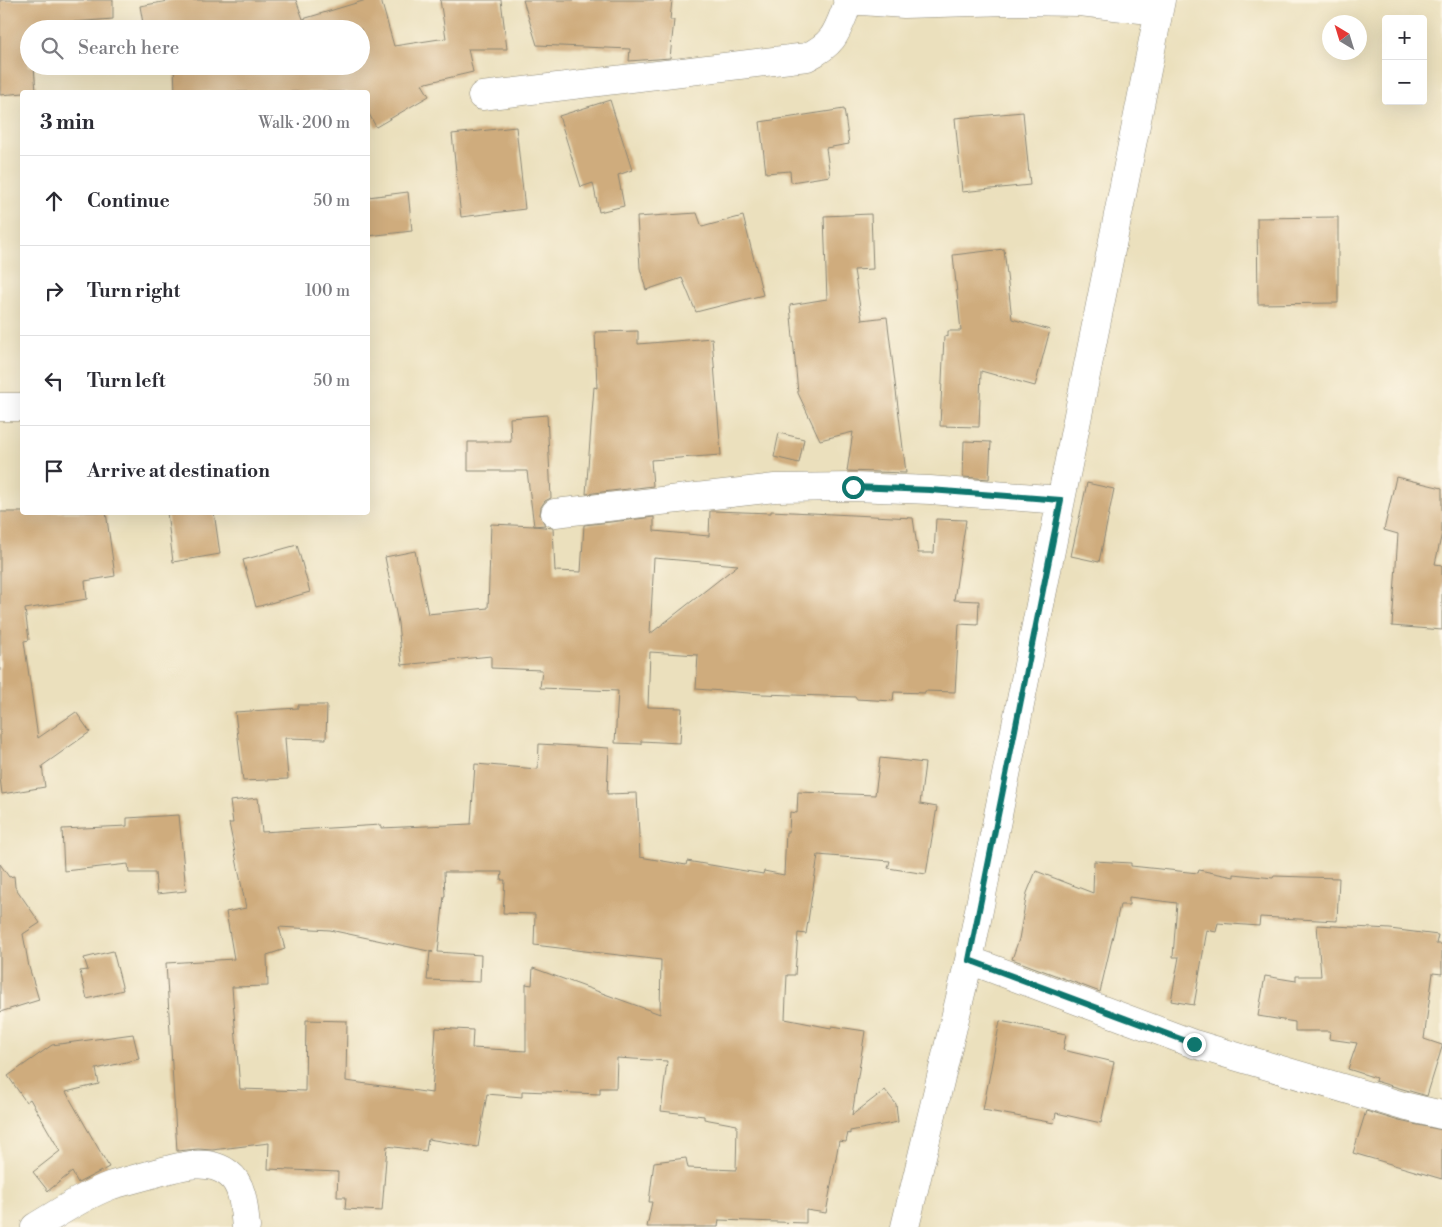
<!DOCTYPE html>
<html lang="en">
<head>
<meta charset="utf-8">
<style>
  :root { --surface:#fff; --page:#f7f7f7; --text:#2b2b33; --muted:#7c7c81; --line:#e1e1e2 }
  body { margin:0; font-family:"Libre Bodoni",serif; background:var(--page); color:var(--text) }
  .controls { position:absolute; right:15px; top:15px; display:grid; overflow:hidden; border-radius:5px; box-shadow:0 5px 20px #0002 }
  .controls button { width:45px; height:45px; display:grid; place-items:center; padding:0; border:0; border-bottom:1px solid var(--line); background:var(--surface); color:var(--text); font:25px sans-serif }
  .compass { position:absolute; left:1322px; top:15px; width:45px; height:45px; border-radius:50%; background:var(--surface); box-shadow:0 5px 20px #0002; rotate:322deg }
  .stop { position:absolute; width:15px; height:15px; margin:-11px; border:4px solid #0f766e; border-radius:50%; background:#fff }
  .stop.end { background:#0f766e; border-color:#fff; box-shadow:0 1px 5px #0008 }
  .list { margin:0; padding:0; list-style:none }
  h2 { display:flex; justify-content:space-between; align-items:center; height:65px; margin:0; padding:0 20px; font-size:21px }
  h2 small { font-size:16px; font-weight:400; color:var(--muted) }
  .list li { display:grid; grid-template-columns:32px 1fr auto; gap:15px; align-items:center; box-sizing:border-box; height:90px; padding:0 20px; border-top:1px solid var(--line) }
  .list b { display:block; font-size:19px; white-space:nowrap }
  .list em { font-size:16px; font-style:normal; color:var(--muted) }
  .icon { flex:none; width:28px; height:28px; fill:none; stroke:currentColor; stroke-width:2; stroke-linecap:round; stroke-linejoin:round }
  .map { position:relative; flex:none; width:1442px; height:1227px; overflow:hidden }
  .search { position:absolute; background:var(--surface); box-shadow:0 5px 20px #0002; left:20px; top:20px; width:350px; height:55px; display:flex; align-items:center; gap:12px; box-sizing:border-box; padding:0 18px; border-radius:28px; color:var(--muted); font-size:19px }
  .panel { position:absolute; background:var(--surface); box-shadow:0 5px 20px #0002; left:20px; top:90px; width:350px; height:425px; border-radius:5px }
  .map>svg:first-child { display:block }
</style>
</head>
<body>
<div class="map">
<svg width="1442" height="1227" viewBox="0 0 1442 1227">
  <rect width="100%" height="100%" fill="#fcf5e5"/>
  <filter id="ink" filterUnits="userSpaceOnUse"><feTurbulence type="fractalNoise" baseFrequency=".02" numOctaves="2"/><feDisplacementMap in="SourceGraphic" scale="10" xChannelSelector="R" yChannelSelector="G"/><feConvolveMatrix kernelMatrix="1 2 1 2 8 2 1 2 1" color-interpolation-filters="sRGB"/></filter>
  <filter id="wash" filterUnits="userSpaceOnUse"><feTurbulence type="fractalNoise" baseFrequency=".0096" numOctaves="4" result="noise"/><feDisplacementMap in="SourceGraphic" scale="20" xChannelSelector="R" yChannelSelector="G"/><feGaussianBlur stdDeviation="1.12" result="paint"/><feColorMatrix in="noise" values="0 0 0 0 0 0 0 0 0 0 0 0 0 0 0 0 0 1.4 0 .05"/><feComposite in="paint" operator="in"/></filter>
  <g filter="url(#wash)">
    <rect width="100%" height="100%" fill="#ebe0bd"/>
    <g id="blocks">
      <path fill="#cfac7d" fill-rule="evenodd" d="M0,0H113V19L32,25V29H29V66H34L36,92L0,95Z
        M174,0H296L303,19L366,0H381L394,46L446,38L440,0H501L507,49H468L473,72L422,84L429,96L376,127L368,112V92H175L174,66H361V29H144L140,6Z
        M523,0H672L670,20H674L670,58L629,61L630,49L537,45Z
        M610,100L632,170L618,175L624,206L599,212L593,183L581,187L559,116Z
        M844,109L849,144L826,148L830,176L791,182L790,171L766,173L760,122Z
        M1023,112L1030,185L962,192L955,118Z
        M516,127L525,209L461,217L452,134Z
        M408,192L412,231L368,236V197Z
        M697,213L702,227L743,216L763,295L696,312L682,278L646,290L640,268L637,217Z
        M871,214L873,269L854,270L862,320L887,317L906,473L847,471L853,432L820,440L798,393L790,305L827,299L824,216Z
        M1338,217V303L1258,304L1257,218Z
        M1004,249L1012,319L1050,330L1035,386L981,371L979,427L940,426L944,336L948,337V331H961L953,255Z
        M638,331V344L712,338L721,455L651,460L653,486L586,494L594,387L597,388L595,332Z
        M547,415L551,498L545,501L541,507L540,515L545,525L534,526L553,528L555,571L581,572L584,525L654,517V531L709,536L710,511H714L771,513V511L913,518L918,553H934L936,519L966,520L954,600L979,601L978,625L959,624L955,692L925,691V693L894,692L893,701L856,699V697L762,694L696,689L698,655L650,652L648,707L682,708L680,743L641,741V744L615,743L618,691L540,688L542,670L491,668V656L402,665L398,623L385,557L415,551L428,614L488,608L491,524L534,526L527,471H468V442H511L510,418ZM654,558L738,565L650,634Z
        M779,433L804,439L799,463L774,457Z
        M964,441L991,442L989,479L963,477Z
        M1396,477L1442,488V533L1435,564L1442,565V630L1392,626L1398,534L1384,530Z
        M1087,483L1114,489L1099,562L1071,556Z
        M0,512H106L115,576L85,581L87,599L25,609L29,640L24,641L38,738L76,712L90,732L42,766L45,787L2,794L0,778Z
        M167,512H214L220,554L173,562Z
        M297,545L310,592L256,607L243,560Z
        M298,705H327L326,739L285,738L288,779L243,781L235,712L298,708Z
        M539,744L609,748L607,794L637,793L640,857L686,865L687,861L763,874L764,871L784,875L786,832H789L790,812L797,813L798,792L875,795L880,758L925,763L920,804L937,807L926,874L888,868L890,861L818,855L806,934L798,933L795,975H787L785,1019L831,1028L832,1026L865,1031L852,1115L885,1090L896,1104L898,1122L850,1131V1134L848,1133L846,1142L839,1141L826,1213L806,1210V1223L719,1220L718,1227H647L652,1202H649L654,1162L686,1158L688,1168L736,1170L737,1125L704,1119V1116L661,1111L667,1061L617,1058L616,1088H600V1094L522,1091V1097L487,1094L478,1147L428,1139L426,1151L387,1146L382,1211L345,1209L346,1197H337L338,1172L268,1169L269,1143L212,1150L198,1149L177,1151L166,963L234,959L226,912L246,908L229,823H233L230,801L258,798L262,832L381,825V828L471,824L475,764L538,769ZM444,872H502L501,880H505L503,913L535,914L534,945L661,960L660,1014L533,968L532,985L526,984V1051L472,1048L473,1030L436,1028L432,1093L346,1081L347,1021L306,1020L305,1091L240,1089L232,987L268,986L267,955L285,949L279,927L330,930L433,952H430L427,980L480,982L481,955L438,952L444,896H445Z
        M179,815L186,891L157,894L155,873H129L128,864L64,871L62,829L127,826V818Z
        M1094,861L1131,863V866L1198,873L1199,870L1234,877V874L1273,878L1274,876L1339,878L1337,921L1260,917L1259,926L1218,923L1216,932L1207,930L1194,1005L1171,1001L1179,957H1173L1177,903L1129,897V905H1120L1100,992L1012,959L1019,939L1027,893L1036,871L1093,893Z
        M0,864L9,877L14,876L15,887L40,923L23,934L29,967L39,1000L0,1012Z
        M1317,925L1390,929L1438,935L1436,944H1442V974L1433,973L1424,1039L1442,1045V1047L1427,1096L1375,1081L1376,1078L1348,1069L1357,1043L1329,1039L1330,1031H1295V1022L1258,1016L1265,976L1296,981V976H1321Z
        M113,951L123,990L87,999L80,971L88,970L84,958Z
        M1000,1021L1066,1034L1063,1050L1114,1062L1101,1123L1056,1113L1054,1123L983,1110Z
        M133,1034L139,1059L96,1069L99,1084L66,1092L109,1167L78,1183L72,1172L48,1191L33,1172L60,1151L30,1099L26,1102L8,1076L52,1045Z
        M1366,1111L1399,1121L1442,1130V1179L1353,1153Z"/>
    </g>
  </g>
  <g filter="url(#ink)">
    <use href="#blocks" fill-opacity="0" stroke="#8b8674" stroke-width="1"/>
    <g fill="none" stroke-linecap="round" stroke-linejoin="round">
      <g stroke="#8b8674" stroke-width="29">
        <path id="minor" d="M847,0L904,4L1010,1L1080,2L1158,11
          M482,96L807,57C837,42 837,30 849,1
          M0,407H22
          M555,513L775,488L853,487L930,490L1061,500
          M969,960L1194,1044L1403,1106L1442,1115
          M35,1227C60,1212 85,1195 112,1185C123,1182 134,1179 145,1176C171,1169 206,1155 229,1174C244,1185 244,1211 246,1227
          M905,1227L969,960L1161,0"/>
      </g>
      <use href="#minor" stroke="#fff" stroke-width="28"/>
    </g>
  </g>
  <g fill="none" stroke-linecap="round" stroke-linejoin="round" filter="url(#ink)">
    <path stroke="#0f766e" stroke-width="6" d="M853,487L930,490L1061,500L969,960L1194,1044"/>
  </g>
</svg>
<div class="controls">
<button>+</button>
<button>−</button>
</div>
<svg class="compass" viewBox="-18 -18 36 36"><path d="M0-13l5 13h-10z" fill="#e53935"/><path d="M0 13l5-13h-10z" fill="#7c7c81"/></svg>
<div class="stop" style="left:853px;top:487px"></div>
<div class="stop end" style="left:1194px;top:1044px"></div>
<div class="search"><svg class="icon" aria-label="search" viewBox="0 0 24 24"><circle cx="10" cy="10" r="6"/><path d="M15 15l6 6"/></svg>Search here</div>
<section class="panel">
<h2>3 min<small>Walk · 200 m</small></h2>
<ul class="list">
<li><svg class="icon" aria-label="ahead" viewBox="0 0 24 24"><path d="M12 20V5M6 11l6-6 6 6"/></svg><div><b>Continue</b></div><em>50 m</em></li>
<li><svg class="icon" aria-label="right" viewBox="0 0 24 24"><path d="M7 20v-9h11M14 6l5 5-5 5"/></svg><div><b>Turn right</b></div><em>100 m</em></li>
<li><svg class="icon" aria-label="left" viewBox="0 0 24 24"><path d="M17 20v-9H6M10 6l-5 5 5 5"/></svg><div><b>Turn left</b></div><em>50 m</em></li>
<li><svg class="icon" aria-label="arrive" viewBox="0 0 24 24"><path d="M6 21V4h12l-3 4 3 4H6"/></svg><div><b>Arrive at destination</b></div></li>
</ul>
</section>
</div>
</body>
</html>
